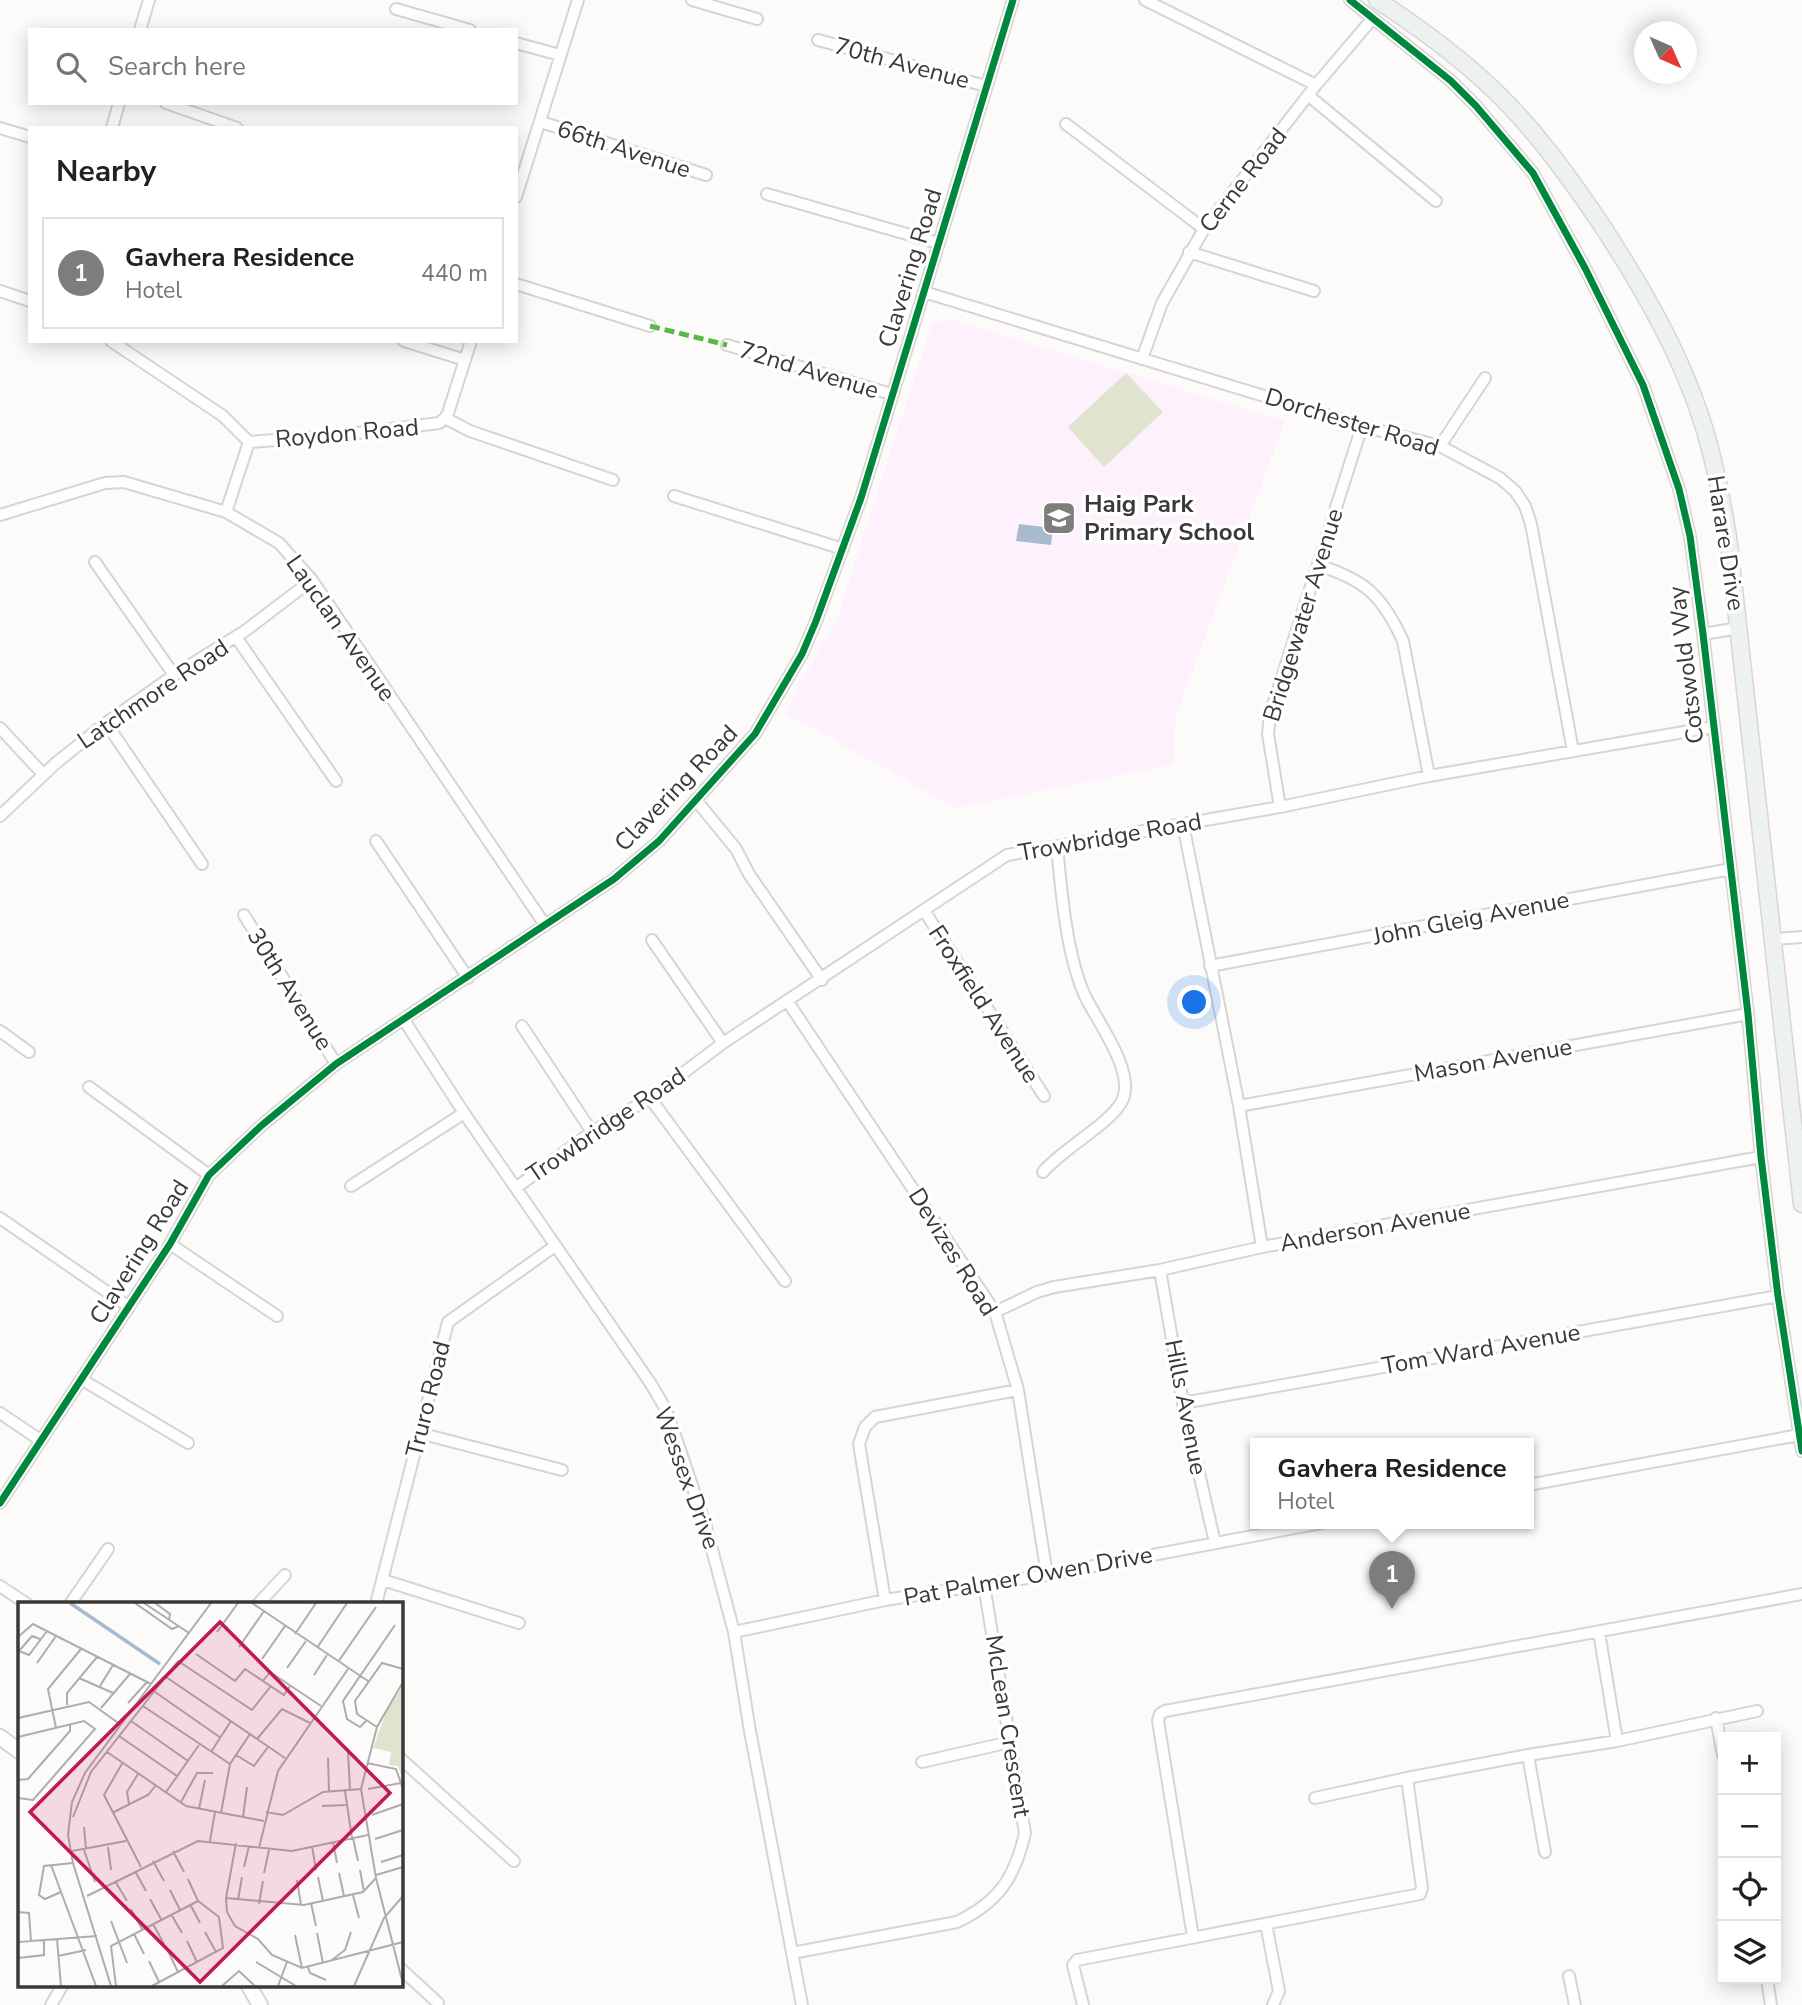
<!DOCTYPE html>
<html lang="en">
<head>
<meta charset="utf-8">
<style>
  :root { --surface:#fff; --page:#f2f2f2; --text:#202124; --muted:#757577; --line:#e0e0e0; --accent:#7f7d7b }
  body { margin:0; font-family:"Nunito Sans",sans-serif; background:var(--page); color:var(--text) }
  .controls { position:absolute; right:21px; bottom:21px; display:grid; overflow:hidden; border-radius:0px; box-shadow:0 4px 18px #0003 }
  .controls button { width:63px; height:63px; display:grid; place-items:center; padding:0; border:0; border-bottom:2px solid var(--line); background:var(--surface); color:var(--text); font:35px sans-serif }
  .compass { position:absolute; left:1634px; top:21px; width:63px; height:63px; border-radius:50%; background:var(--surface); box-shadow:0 4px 18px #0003; rotate:135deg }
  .you { position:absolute; left:1195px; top:1003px; width:24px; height:24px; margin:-18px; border:5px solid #fff; border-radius:50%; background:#1a73e8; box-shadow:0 0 0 10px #1a73e833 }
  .badge { display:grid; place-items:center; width:46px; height:46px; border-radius:50%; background:var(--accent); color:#fff; font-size:23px; font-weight:700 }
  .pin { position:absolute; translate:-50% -58px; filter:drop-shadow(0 2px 4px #0008) }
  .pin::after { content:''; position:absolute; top:37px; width:24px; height:21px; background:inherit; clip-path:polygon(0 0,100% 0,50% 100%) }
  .popup { position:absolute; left:1250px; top:1438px; width:284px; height:91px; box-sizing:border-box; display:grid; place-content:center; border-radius:0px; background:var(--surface); filter:drop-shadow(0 2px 5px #0005); font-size:23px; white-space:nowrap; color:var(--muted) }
  .popup b { font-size:26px; color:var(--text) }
  .popup::after { content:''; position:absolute; left:50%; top:100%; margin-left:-14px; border:14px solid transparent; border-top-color:var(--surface) }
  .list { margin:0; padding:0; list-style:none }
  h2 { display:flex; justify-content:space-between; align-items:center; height:91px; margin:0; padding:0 28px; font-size:30px }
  h2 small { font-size:23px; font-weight:400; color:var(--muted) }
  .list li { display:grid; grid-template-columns:46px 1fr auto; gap:21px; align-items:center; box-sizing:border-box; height:112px; margin:0 14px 14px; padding:0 14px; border:2px solid var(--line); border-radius:0px }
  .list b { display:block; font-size:26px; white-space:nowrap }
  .list p { margin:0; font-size:23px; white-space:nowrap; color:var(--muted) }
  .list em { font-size:23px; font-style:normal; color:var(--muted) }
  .icon { flex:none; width:38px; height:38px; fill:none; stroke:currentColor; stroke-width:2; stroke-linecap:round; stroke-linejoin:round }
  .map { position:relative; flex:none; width:1802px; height:2005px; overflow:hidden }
  .search { position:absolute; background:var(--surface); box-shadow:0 4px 18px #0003; left:28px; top:28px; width:490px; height:77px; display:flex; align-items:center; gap:18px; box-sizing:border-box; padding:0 24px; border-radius:0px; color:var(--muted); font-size:26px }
  .panel { position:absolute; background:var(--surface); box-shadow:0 4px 18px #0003; left:28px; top:126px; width:490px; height:217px; border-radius:0px }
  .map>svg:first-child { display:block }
</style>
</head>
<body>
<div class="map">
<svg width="1802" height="2005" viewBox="0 0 1802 2005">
  <rect width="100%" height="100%" fill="#fdfbf9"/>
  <path fill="#fdf2fb" d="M950,319L1285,421L1176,716L1173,765L956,808L785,713L838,615L932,323Z"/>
  <path fill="#e0e3ce" d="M1126,373L1163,412L1104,467L1068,427Z"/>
  <path fill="#a8bace" d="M1019,524L1053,528L1051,545L1016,541Z"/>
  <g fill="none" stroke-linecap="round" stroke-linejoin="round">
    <g stroke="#d7d5d3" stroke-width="14">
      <path id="street" d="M692,0L757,19
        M1145,0L1316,85
        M1350,0L1451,81L1476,106L1533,173L1585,268L1643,385L1679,489L1690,536L1703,634L1748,1014L1761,1157L1778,1296L1802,1451
        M396,9L470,30
        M140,30L149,0
        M818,40L986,86
        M516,43L560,55
        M1309,96L1436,201
        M166,103L237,128
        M541,122L706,175
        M1066,124L1204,229
        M0,128L30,137
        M112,128L119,103
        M767,194L938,243
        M516,197L578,0
        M1189,252L1314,291
        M516,284L650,326
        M0,291L30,301
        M924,292L1362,426L1440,446L1500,478L1515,491L1525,506L1531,524L1573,751
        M111,341L223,416L249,442
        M404,341L465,360
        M727,345L891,394
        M1142,359L1162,303L1204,229L1316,85L1373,18
        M445,418L470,431L613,480
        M249,442L341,435L439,423L445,418L448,413L471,341
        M1440,446L1485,378
        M674,496L843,549
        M226,512L249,442
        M0,515L105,483L124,482L226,512L279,543L312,580L545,925
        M95,562L174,675
        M1318,565C1365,580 1382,595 1403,641L1429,776
        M1703,634L1739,628
        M236,637L336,781
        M106,723L202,864
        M0,728L43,774
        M696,800L736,849L749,874L822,980
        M1280,807L1268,734L1270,715L1362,426
        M0,816L56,763L106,723L174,675L245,631L312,580
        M1183,824L1239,1106L1262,1247
        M376,841L468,978
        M925,912L1044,1096
        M244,915L336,1064
        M1774,939L1802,937
        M652,940L723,1043
        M1210,966L1731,869
        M788,1002L995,1312L1018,1390L1047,1575
        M404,1020L464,1113L651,1384L665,1408L677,1441L706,1527L734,1632L750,1731L802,2005
        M522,1026L592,1132
        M0,1031L29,1052
        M89,1087L209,1175
        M650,1098L785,1281
        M1239,1106L1748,1014
        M1043,1172C1061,1150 1111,1123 1122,1101C1136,1073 1099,1024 1086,998C1067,959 1061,891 1057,846
        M351,1186L464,1113
        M517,1187L592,1132L650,1098L723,1043L1007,855L1280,807L1429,776L1713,727
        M0,1218L129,1307
        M170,1244L277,1316
        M1160,1270L1183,1403L1215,1543
        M995,1312L1037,1292L1054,1287L1160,1270L1262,1247L1761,1157
        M81,1379L188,1443
        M1183,1403L1778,1296
        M0,1413L40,1440
        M419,1433L562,1470
        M1528,1485L1799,1435
        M0,1503L170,1244L209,1175L262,1125L336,1064L614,879L659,841L755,734L802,654L816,621L861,498L1013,0
        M383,1580L519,1623
        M0,1586L27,1604
        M885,1600L859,1444L865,1427L875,1417L1018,1390
        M70,1604L108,1549
        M258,1604L285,1575
        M376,1604L448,1322L555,1246
        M734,1632L885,1600L1047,1575L1321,1523
        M1599,1632L1617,1741
        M1716,1718L1723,1755
        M1528,1755L1545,1852
        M401,1759L514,1861
        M922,1762L1010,1742
        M1315,1798L1407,1778
        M1266,1924L1279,1991L1273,2005
        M1193,1937L1158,1721L1160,1714L1165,1711L1802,1594
        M792,1953L957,1922C999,1902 1015,1877 1025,1833L984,1585
        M401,1969L438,2003
        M1569,1976L1575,2005
        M1767,1979L1771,2005
        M51,2005L62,1986
        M1083,2005L1073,1965L1077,1960L1420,1894L1422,1888L1407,1778L1528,1755L1617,1741L1757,1711"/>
    </g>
    <g stroke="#d7d5d3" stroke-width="18">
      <path id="secondary" d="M0,1737L19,1751
        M249,1986L260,2005"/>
    </g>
    <g stroke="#d7d6d5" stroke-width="19">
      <path id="primary" d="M1377,0C1414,24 1450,50 1483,80C1530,122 1568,175 1603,227C1647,295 1688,366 1709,445C1718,478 1724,511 1729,544L1802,1204"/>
    </g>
    <use href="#street" stroke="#fffefe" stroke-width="10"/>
    <use href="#secondary" stroke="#fffefe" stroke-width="14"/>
    <use href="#primary" stroke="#edf2ee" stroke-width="16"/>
    <path stroke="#58b947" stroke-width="5" stroke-dasharray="10 5" stroke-linecap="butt" d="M650,326L727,345"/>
    <g stroke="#fff" stroke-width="11">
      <path id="cycleway" d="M1350,0L1451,81L1476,106L1533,173L1585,268L1643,385L1679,489L1690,536L1703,634L1748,1014L1761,1157L1778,1296L1802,1451
        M0,1503L170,1244L209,1175L262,1125L336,1064L614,879L659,841L755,734L802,654L816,621L861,498L1013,0"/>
    </g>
    <use href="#cycleway" stroke="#00873e" stroke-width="7"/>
  </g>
  <defs>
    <g id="school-square" transform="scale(1.75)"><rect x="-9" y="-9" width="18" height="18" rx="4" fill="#7f7d7b" stroke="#fff"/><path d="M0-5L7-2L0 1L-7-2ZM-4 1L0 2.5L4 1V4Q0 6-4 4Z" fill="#fff"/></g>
  </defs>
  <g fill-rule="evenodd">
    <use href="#school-square" x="1059" y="518"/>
  </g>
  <g text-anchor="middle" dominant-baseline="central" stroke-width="7" stroke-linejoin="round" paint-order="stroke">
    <g font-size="24" fill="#3b3937" stroke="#fff">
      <text transform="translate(902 63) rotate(15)">70th Avenue</text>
      <text transform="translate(624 149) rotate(18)">66th Avenue</text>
      <text transform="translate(1243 180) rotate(-52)">Cerne Road</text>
      <text transform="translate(910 268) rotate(-73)">Clavering Road</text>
      <text transform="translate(809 370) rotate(17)">72nd Avenue</text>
      <text transform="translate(1352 422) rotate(17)">Dorchester Road</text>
      <text transform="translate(347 433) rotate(-5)">Roydon Road</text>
      <text transform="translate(1726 543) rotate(81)">Harare Drive</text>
      <text transform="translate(1303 615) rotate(-73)">Bridgewater Avenue</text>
      <text transform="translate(341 628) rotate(55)">Lauclan Avenue</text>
      <text transform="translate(1686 665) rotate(-97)">Cotswold Way</text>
      <text transform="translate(153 694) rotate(-34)">Latchmore Road</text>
      <text transform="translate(676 788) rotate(-46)">Clavering Road</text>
      <text transform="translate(1110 837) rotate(-10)">Trowbridge Road</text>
      <text transform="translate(1471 918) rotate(-11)">John Gleig Avenue</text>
      <text transform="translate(290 989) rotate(58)">30th Avenue</text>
      <text transform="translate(984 1004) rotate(57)">Froxfield Avenue</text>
      <text transform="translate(1493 1060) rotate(-10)">Mason Avenue</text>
      <text transform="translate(606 1125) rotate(-34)">Trowbridge Road</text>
      <text transform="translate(1375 1227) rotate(-10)">Anderson Avenue</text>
      <text transform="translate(139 1252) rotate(-58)">Clavering Road</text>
      <text transform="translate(953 1252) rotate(58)">Devizes Road</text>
      <text transform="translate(1481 1349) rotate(-10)">Tom Ward Avenue</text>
      <text transform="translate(428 1399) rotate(-76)">Truro Road</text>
      <text transform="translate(1186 1407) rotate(79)">Hills Avenue</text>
      <text transform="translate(687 1478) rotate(70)">Wessex Drive</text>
      <text transform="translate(1028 1576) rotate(-10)">Pat Palmer Owen Drive</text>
      <text transform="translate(1008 1726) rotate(81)">McLean Crescent</text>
    </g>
    <g font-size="24" font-weight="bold" fill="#3b3937" stroke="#fff" text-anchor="start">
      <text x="1084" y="504">Haig Park<tspan x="1084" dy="28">Primary School</tspan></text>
    </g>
  </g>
  <g transform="translate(18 1602)">
    <rect width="385" height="385" fill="#fdfbf9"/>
    <path d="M385,84V179L380,164L371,163L373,150L355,146L369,108Z" fill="#e0e3ce"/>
    <path fill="none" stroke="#a8bace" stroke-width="3.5" d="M52,1L142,62"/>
    <path fill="none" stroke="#afadab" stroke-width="2" d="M117,1L154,27L161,24M126,1L171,31M137,1L152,12L151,18M234,1L350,79M199,30L220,1M277,32L298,1M0,35L15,22L133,82M22,37L14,34L1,49L11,53L29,29M221,45L246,9M299,46L329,1M178,52L217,79L227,67L266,93L272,84M244,57L267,24M320,60L358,5M19,61L38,34M269,66L288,39M296,73L309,53M148,75L267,156M61,76L95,91M245,79L252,70L303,104M385,80L359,125L343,187L358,276L385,382M82,84L95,63M137,90L203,136M110,101L129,80M49,103V91L79,55M125,104L212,162M83,106L112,72M0,116L71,100L103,123M113,119L170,159M348,119L342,125L329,117L325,99L377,23M359,125L339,112L337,99L364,61L385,67M38,126L30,87L63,47M101,134L159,174M0,135L66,119L77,127L15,198L0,196M239,137L264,107L292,121M0,139V173M330,149L332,188M89,150L168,204L246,219M193,150L213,119M218,153L236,164L250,145M310,156L311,189M105,160L86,193L123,265M349,161L378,167L385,187M0,178L10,177L52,129V122M350,187L383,181M327,189L334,236M148,190L181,143M163,200L179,171H195M111,202L109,190L120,172M304,204L328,203M181,207L187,178M248,210L265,213L305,190L343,187M94,211L130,193L138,183M203,211L212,162L232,132M354,213L385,202M55,215L73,170L160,59L234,108L253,84M225,215L229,185M66,225L68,247M335,236L340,259M357,237L385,228M192,239L197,210M315,240L319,261M218,241L208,296L209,310L217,324L240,337L254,353L284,366L385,340M294,244L298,268M90,245L93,268M241,246L260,169L330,67M66,248L77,280M54,249L108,239M155,249L166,270M135,259L146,279M363,260L385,253M33,263L78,384M226,265L231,244M342,268L346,290M117,269L128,289M246,271L251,248M321,271L326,294M358,273L385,265M300,275L305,299M170,277L180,299M279,278L283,303M97,279L109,299M152,288L162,308M43,290L27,297L21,293L26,264L55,261M335,293L341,316M69,294L180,239L274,249L350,233M208,296L286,303L345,290L358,276M132,297L143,317M220,298L224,275M293,301L298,324M172,302L182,321M241,302L245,279M113,307L124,327M0,310L11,311L13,339M153,312L164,331M93,319L109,361M135,322L146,342M187,330L198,350M299,331L305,361M116,332L126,352M277,333L284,366M39,337L43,384M169,339L179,360M0,340L79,334M150,349L160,370M40,354L68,348M0,356L26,353V338M314,358L327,348L333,330M131,359L141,380M238,360L278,384M290,365L292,371L308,378M93,384L55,261L50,233L54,200L67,171L193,1M98,384L93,344L180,299L201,315M134,384L205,346L201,315M204,384L221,369L237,384M260,384L269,360M336,384L366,316L385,294"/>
    <path fill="#c2185b" fill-opacity="0.15" stroke="#c2185b" stroke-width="3.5" d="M202,20L372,191L182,380L12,210Z"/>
    <rect width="385" height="385" fill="none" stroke="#3b3937" stroke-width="3.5"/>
  </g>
</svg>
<div class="controls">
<button>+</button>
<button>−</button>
<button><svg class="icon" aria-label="locate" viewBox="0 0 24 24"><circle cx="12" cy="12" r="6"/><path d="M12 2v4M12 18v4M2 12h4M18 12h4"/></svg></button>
<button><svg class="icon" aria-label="layers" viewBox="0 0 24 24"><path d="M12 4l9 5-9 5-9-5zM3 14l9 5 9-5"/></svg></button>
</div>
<svg class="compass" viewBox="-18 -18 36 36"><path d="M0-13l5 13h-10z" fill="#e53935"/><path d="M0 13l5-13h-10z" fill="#757577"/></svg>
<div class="you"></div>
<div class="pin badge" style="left:1392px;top:1609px">1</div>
<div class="popup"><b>Gavhera Residence</b>Hotel</div>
<div class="search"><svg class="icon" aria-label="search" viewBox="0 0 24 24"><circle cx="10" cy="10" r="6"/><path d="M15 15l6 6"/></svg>Search here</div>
<section class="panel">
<h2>Nearby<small></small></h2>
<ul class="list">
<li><span class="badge">1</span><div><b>Gavhera Residence</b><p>Hotel</p></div><em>440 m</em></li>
</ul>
</section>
</div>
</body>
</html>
